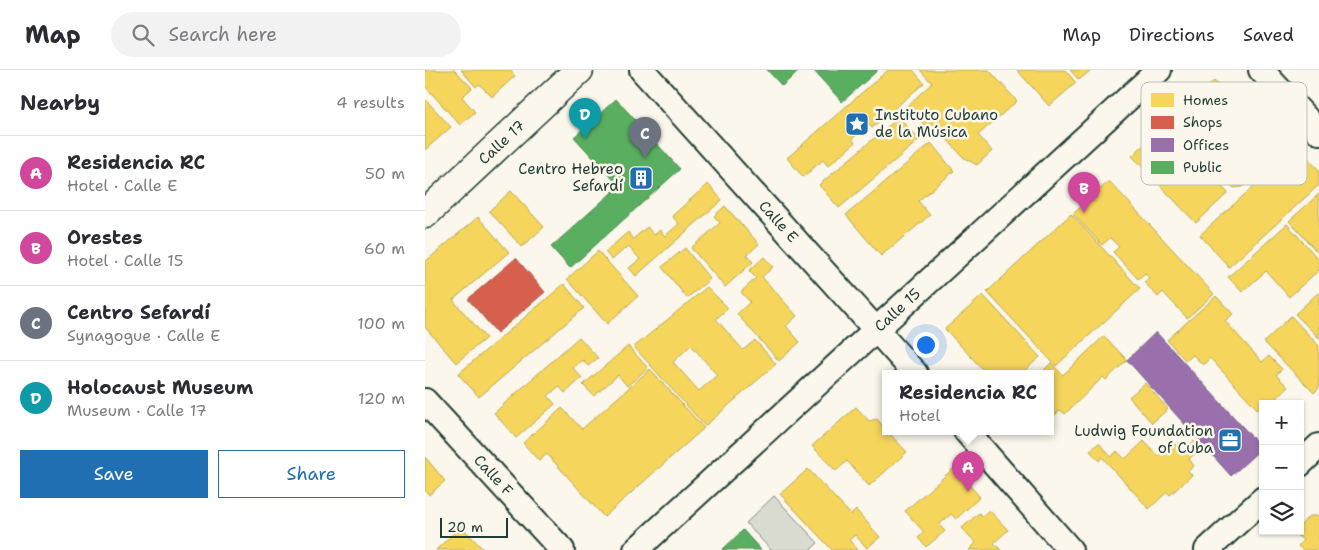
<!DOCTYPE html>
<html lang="en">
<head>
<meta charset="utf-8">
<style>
  :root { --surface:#fff; --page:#f2f2f3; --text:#2b2b33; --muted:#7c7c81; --line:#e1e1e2; --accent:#1f6fb2 }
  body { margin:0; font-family:"Shantell Sans",sans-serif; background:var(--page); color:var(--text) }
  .controls { position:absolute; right:15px; bottom:15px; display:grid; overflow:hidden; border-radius:0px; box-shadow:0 1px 4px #0004 }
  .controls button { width:45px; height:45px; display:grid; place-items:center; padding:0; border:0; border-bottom:1px solid var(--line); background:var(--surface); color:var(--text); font:25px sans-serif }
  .scale { position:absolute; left:15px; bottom:12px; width:68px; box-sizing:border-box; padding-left:5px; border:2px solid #1f3d34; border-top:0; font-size:14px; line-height:18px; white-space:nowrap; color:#1f3d34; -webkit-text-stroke:4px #fbf7ec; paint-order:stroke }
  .you { position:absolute; left:500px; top:274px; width:18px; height:18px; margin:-12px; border:4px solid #fff; border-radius:50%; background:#1a73e8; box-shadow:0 0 0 8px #1a73e833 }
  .badge { display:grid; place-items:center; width:32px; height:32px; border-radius:50%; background:var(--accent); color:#fff; font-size:16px; font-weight:700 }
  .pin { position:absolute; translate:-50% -41px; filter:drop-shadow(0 1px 2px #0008) }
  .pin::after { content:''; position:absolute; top:26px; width:18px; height:15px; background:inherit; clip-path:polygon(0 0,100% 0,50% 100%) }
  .popup { position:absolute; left:457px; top:300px; width:172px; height:65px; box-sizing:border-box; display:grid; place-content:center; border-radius:0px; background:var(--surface); filter:drop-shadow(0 1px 4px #0005); font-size:16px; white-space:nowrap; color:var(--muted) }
  .popup b { font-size:19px; color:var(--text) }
  .popup::after { content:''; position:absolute; left:50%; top:100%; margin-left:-10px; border:10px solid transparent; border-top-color:var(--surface) }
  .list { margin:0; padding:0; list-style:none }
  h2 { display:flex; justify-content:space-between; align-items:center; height:65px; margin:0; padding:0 20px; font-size:21px }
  h2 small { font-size:16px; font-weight:400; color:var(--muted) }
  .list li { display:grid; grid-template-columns:32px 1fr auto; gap:15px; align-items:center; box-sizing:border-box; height:75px; padding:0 20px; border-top:1px solid var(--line) }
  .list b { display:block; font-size:19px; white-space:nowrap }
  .list p { margin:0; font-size:16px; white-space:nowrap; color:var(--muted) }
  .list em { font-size:16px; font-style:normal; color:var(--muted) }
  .actions { display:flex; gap:10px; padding:15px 20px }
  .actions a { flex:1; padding:11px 0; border:1px solid var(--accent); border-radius:0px; text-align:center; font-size:18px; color:var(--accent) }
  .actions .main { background:var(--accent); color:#fff }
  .icon { flex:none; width:28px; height:28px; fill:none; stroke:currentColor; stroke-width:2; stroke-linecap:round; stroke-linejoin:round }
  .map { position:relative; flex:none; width:894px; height:480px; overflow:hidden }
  header { display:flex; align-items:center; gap:30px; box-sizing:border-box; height:70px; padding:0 25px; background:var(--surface); border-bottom:1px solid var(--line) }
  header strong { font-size:24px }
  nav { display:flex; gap:28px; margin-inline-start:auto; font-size:18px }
  .search { width:350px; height:45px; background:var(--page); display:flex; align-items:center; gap:12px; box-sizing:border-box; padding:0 18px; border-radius:28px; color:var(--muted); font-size:19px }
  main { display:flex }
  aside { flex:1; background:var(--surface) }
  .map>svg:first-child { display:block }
</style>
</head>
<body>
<header>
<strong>Map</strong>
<div class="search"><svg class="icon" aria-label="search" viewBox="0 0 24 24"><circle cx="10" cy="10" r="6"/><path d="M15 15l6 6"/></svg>Search here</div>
<nav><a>Map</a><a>Directions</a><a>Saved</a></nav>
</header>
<main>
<aside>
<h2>Nearby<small>4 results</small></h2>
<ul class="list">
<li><span class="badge" style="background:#d1479c">A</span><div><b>Residencia RC</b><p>Hotel · Calle E</p></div><em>50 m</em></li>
<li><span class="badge" style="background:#d1479c">B</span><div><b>Orestes</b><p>Hotel · Calle 15</p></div><em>60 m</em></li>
<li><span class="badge" style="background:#6b7280">C</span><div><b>Centro Sefardí</b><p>Synagogue · Calle E</p></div><em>100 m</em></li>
<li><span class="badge" style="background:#0f9aa8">D</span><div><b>Holocaust Museum</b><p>Museum · Calle 17</p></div><em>120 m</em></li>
</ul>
<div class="actions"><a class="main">Save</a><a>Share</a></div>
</aside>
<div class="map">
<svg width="894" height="480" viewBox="0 0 894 480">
  <rect width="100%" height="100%" fill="#fbf7ec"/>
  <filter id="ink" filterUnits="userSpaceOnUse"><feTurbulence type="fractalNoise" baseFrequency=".02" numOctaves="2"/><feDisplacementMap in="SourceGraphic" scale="10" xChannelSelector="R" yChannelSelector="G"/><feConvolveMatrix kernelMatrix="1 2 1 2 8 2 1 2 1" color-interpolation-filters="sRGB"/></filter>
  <g filter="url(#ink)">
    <path fill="#dbdcd1" stroke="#7d8c82" d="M349,426L393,473L385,480H346L321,453Z"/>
    <path fill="#f6d55c" stroke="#b6a750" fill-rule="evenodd" d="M0,0H30L47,18L37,27L50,42L35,55L0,16Z
      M36,0H85L90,6L67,27L54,14L51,17Z
      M463,0H488L499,13L447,58L444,54L427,69L430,73L403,96L398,90L378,107L362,88Z
      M495,0H564L592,31L553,65L567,81L552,95L539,88L508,54L499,55L482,36L507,13Z
      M592,0H640L651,13L624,36Z
      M645,0H666L654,10Z
      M789,11L825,48L820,53L826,60L832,54L837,60L834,64L839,69L845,66L855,77L836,95L839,98L817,117L809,118L789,98L804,84L800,80L785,94L777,86L780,82L772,74L767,78L743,51L763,32L780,50L784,48L768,31Z
      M0,29L26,57L0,80Z
      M474,47L494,70L414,138L394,115Z
      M729,65L742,79L753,70L803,123L771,153L707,86Z
      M506,73L529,101L493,131L505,145L456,186L421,145Z
      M872,77L894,100V115L804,197L775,165Z
      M684,111L789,224L762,248L738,222L733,227L719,212L724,208L720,203L713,209L688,182L694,177L685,168L677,175L648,144Z
      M283,114L297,130L211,206L204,198L215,189L203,176L187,190L180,182L203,162L208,169L222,157L229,165L235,160L240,166L254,154L247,146Z
      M86,121L119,157L97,177L64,141Z
      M894,124V182L893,183L864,151Z
      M300,136L334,174L322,185L328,192L300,217L266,178L295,153L289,146Z
      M646,144L715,219L631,296L562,222Z
      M53,147L84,182L28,230L61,268L31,293L0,257V192Z
      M862,154L894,190V200L864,227L841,201L817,222L803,207Z
      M260,178L285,209L262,228L237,197Z
      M173,181L213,226L182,254L142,209Z
      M339,187L348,197L337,207L372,246L361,256L375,272L354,291L312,244L325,232L316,222L331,208L324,201Z
      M139,214L159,238L54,327L33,304Z
      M282,217L303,238L291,249L318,280L330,270L351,294L280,356L209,277ZM266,275L292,305L274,321L248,292Z
      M894,222V268L870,244Z
      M558,225L615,287L597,303H561L520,259Z
      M791,226L808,244L800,251L837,292L844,286L857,299L851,305L863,317L845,334H838V340L835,342L785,288L778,295L768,285L761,291L742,270Z
      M866,246L894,276V318L889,323L839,272Z
      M679,266L702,290L681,310L678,307L640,344L635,340L626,349V303H616L626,293L638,305Z
      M154,267L173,288L163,296L158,290L148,298L157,308L140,323L134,316L123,326L130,334L91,368L69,343Z
      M203,276L223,298L202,316L193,305L169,326L158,315Z
      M225,299L279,358L179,447L122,384L114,391L98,373L137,338L157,359Z
      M720,313L743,339L727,353L704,327Z
      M431,337L444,351L452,349L460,359V361H462L482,382L444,416L422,391L411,401L387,376Z
      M719,371L733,386L748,372L757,382L769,371L776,378L764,389L769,396L763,401L767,405L745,425L742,422L724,439L677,387L674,391L665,381L674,373L686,387L692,381L700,389Z
      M0,387L20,411L4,425L0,420Z
      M529,398L555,427L531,449L526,444L514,455L520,461L501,477L493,468L499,462L480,441Z
      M383,399L426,445L431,440L455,467L442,478L430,465L424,470L433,480H407L355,424Z
      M564,440L583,460L569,473L576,480H544L551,473L537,458L554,443L557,446Z
      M884,446H894V480H878L873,476L878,470L869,463L871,461H875V456Z
      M36,456L59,480H11Z"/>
    <path fill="#d6604d" stroke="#9f5646" d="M91,188L120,222L72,263L43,229Z"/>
    <path fill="#9970ab" stroke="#746187" d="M731,262L837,378L806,406L702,290Z"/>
    <path fill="#5aae61" stroke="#488c54" d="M342,0H375L357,16Z
      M388,0H453L417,32Z
      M191,29L255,99L145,198L126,177L194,116L149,67Z
      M318,460L336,480H297Z"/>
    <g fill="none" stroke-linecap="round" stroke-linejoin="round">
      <g stroke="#1f3d34" stroke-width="28">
        <g id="minor">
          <path id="s1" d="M217,0L490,303"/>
          <path d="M836,0L894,62"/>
          <path id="s2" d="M0,331L137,480"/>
          <path d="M541,361L645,480"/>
          <path d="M875,394L894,376"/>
          <path id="s3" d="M211,480L734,0"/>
          <path d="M782,480L838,429"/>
        </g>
      </g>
      <g stroke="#1f3d34" stroke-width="31">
        <g id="tertiary">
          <path id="s4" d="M0,144L154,0"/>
        </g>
      </g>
      <use href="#minor" stroke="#fbf7ec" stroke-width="24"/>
      <use href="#tertiary" stroke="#fbf7ec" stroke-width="28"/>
    </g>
  </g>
  <defs>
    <g id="sight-square" transform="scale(1.25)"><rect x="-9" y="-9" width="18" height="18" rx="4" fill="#1f6fb2" stroke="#fbf7ec"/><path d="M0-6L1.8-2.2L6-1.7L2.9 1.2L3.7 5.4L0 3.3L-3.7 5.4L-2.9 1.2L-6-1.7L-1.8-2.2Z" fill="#fff"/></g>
    <g id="building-square" transform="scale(1.25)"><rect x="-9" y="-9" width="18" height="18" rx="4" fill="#1f6fb2" stroke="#fbf7ec"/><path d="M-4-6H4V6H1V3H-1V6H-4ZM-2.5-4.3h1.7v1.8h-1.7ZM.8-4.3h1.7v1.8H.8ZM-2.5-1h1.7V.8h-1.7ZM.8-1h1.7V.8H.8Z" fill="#fff"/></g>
    <g id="office-square" transform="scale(1.25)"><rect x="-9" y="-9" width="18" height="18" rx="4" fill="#1f6fb2" stroke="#fbf7ec"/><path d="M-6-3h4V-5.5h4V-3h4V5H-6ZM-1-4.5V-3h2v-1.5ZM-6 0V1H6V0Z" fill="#fff"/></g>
  </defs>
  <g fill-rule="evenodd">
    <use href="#sight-square" x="432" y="54"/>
    <use href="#building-square" x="216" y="108"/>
    <use href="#office-square" x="805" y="370"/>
  </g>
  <g text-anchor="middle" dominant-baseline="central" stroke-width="5" stroke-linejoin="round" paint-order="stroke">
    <g font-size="15" fill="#1f3d34" stroke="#fbf7ec" text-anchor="end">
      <text x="450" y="45" text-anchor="start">Instituto Cubano<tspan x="450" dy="17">de la Música</tspan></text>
      <text x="198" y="99">Centro Hebreo<tspan x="198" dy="17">Sefardí</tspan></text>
      <text x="788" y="361">Ludwig Foundation<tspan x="788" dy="17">of Cuba</tspan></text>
    </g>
    <g font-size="15" fill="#1f3d34" stroke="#fbf7ec">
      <text stroke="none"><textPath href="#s4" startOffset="105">Calle 17</textPath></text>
      <text stroke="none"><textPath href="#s1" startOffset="204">Calle E</textPath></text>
      <text stroke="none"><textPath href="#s3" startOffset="355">Calle 15</textPath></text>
      <text stroke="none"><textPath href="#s2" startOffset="101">Calle F</textPath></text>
    </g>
  </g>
  <rect x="716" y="12" width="166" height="103" rx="8" fill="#fbf7ec" stroke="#b9bfb5" stroke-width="1"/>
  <rect x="726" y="23" width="23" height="14" fill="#f6d55c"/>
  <rect x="726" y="46" width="23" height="13" fill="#d6604d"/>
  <rect x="726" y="68" width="23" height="14" fill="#9970ab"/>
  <rect x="726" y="91" width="23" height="13" fill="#5aae61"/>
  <g font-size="14" fill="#1f3d34">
    <text x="758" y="35">Homes</text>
    <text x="758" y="57">Shops</text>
    <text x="758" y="80">Offices</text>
    <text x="758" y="102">Public</text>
  </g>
</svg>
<div class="controls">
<button>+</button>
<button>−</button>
<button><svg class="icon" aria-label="layers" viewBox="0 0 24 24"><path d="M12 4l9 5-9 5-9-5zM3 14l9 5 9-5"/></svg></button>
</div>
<div class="scale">20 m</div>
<div class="you"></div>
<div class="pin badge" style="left:543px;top:422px;background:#d1479c">A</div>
<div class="popup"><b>Residencia RC</b>Hotel</div>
<div class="pin badge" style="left:659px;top:143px;background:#d1479c">B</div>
<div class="pin badge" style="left:220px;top:88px;background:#6b7280">C</div>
<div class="pin badge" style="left:160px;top:69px;background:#0f9aa8">D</div>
</div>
</main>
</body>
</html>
